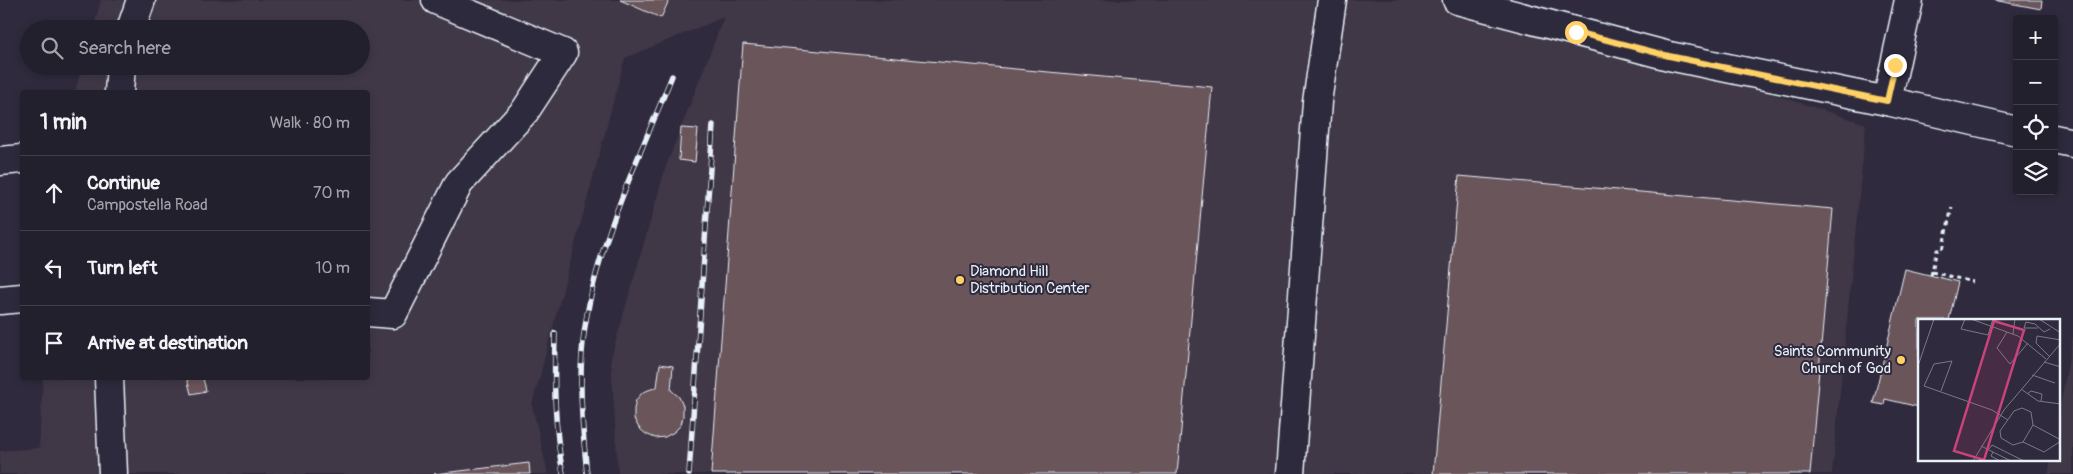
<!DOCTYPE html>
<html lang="en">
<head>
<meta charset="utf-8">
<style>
  :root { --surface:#23202e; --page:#2b2836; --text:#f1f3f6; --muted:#a3a3aa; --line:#403e4a }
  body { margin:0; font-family:Pangolin,sans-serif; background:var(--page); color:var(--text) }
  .controls { position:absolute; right:15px; top:15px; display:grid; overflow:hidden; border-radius:5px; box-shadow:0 2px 8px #0003 }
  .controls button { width:45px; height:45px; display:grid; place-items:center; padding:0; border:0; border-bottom:1px solid var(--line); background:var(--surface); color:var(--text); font:25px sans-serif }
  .stop { position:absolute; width:15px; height:15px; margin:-11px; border:4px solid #ffd166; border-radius:50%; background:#fff }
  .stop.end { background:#ffd166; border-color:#fff; box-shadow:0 1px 5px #0008 }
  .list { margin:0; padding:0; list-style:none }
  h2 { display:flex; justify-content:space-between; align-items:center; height:65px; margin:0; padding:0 20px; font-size:21px }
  h2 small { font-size:16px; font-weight:400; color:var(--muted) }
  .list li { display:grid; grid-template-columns:32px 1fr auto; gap:15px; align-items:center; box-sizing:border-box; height:75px; padding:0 20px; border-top:1px solid var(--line) }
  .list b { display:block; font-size:19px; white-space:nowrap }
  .list p { margin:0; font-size:16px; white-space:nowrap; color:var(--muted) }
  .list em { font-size:16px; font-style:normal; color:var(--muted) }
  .icon { flex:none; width:28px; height:28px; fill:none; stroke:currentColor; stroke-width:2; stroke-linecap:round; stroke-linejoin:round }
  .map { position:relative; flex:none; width:2073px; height:474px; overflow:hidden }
  .search { position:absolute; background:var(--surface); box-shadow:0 2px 8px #0003; left:20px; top:20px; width:350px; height:55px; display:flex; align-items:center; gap:12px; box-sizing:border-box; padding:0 18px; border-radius:28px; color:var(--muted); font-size:19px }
  .panel { position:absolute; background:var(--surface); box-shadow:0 2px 8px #0003; left:20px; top:90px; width:350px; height:290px; border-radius:5px }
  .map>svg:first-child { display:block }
</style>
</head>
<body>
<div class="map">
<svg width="2073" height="474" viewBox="0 0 2073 474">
  <rect width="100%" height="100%" fill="#2f2a3d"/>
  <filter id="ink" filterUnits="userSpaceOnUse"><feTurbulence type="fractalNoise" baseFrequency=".02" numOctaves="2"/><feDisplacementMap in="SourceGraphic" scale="10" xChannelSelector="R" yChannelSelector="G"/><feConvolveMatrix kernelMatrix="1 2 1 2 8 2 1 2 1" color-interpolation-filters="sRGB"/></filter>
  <g filter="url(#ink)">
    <path fill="#413746" d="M101,0H1482L1866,124L1832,474H618L611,358L666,166L724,17L625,58L532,405L548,474H0V451L39,448L43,378H368V92H75L82,66H361V29H93Z
      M2073,335V474H2048L2051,460H2059V413Z"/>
    <path fill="#6b555a" stroke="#e8f1f8" d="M620,0H669L661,18Z
      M1993,0H2042L2041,9Z
      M743,44L1212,87L1177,474H711Z
      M681,128L698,129L695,162L679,160Z
      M1459,176L1833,209L1810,474H1433Z
      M1905,269L1958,282L1949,320H1919V407L1885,399L1884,405L1873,403Z
      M660,364L673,366L671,390L679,397L683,406V416L681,425L674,432L665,437L655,438L646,434L639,428L634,419V409L636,400L643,392L657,387Z
      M187,378H203L206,391L191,394Z
      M529,463L530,474H434Z"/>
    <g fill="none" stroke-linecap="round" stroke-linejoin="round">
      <g stroke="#e8f1f8" stroke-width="31">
        <path id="minor" d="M131,29L141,0
          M119,92L121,66
          M1887,101L1909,0
          M0,161L22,159
          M0,300L22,298
          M368,312L393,314L459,183L525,111L563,53L436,0
          M109,378L113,474
          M1290,474L1317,102L1332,0"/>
      </g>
      <g stroke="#e8f1f8" stroke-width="31">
        <path id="major" d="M1457,0L1669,56L1887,101L2017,131
          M2054,139L2073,143"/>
      </g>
      <path stroke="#e8f1f8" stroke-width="3" stroke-dasharray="4 4" stroke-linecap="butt" d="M1932,272L1973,282
        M1931,275L1937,250H1942L1952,207"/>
      <use href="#minor" stroke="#2f2a3d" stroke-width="28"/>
      <use href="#major" stroke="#2f2a3d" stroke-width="28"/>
      <g stroke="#e8f1f8" stroke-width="5.5">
        <path id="rail" d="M555,333C554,383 554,425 563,474
          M587,474C583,434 579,393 582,353C589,258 637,163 672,76
          M689,474L713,125"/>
      </g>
      <use href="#rail" stroke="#2f2a3d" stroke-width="4" stroke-dasharray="11" stroke-linecap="butt"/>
    </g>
  </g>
  <g fill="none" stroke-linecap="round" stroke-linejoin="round" filter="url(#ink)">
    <path stroke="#ffd166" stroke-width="6" d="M1576,32L1669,56L1887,101L1895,65"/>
  </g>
  <g fill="#ffd166" stroke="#2f2a3d" stroke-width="2">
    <circle cx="960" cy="280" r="5"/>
    <circle cx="1901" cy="360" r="5"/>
  </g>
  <g text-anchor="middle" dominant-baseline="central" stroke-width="4" stroke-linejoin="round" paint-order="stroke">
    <g font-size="15" fill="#e8f1f8" stroke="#2f2a3d" text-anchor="start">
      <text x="970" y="271">Diamond Hill<tspan x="970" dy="17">Distribution Center</tspan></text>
      <text x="1891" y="351" text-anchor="end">Saints Community<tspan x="1891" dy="17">Church of God</tspan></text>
    </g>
  </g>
  <g transform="translate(1918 319)">
    <rect width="142" height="142" fill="#2f2a3d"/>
    <path fill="none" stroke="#797a88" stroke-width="1" d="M47,0L43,10L70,16L75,0M53,0L100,17L128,40M121,0L143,14M120,9H106L108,3L117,5L126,13L132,10M89,13L79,29L92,45L110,24M95,15L97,0M131,37L118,24L119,17L143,21M126,43L143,48M0,47L16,0M114,56L137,64M103,70L120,82L143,85M23,72L34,42L16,45L6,67L74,91L90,101M109,75L113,72L124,75L123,82M104,89L113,93L115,106L105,123L95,126L83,119L82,112L96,92ZM115,106L143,121M105,123L126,133L143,122M63,127L75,133L73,137L82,142M71,130L74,126L106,142M75,133L93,142M55,142L86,91L143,24"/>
    <path fill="#ca437a" fill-opacity="0.15" stroke="#ca437a" stroke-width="2.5" d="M76,2L106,11L66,141L36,132Z"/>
    <rect width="142" height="142" fill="none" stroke="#e8f1f8" stroke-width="2.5"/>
  </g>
</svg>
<div class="controls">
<button>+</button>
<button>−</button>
<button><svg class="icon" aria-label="locate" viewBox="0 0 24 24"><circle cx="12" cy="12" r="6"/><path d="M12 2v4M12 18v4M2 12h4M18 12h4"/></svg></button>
<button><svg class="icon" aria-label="layers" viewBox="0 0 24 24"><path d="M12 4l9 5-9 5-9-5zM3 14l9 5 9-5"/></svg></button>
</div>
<div class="stop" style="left:1576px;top:32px"></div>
<div class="stop end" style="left:1895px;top:65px"></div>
<div class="search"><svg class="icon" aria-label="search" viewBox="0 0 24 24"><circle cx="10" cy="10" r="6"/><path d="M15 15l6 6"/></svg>Search here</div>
<section class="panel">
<h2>1 min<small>Walk · 80 m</small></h2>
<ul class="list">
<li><svg class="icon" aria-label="ahead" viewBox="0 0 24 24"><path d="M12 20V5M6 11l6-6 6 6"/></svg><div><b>Continue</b><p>Campostella Road</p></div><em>70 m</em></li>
<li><svg class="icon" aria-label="left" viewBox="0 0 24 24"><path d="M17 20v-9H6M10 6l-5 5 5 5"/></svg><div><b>Turn left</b></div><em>10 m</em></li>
<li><svg class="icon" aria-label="arrive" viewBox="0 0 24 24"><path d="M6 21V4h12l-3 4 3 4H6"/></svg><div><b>Arrive at destination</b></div></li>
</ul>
</section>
</div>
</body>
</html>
